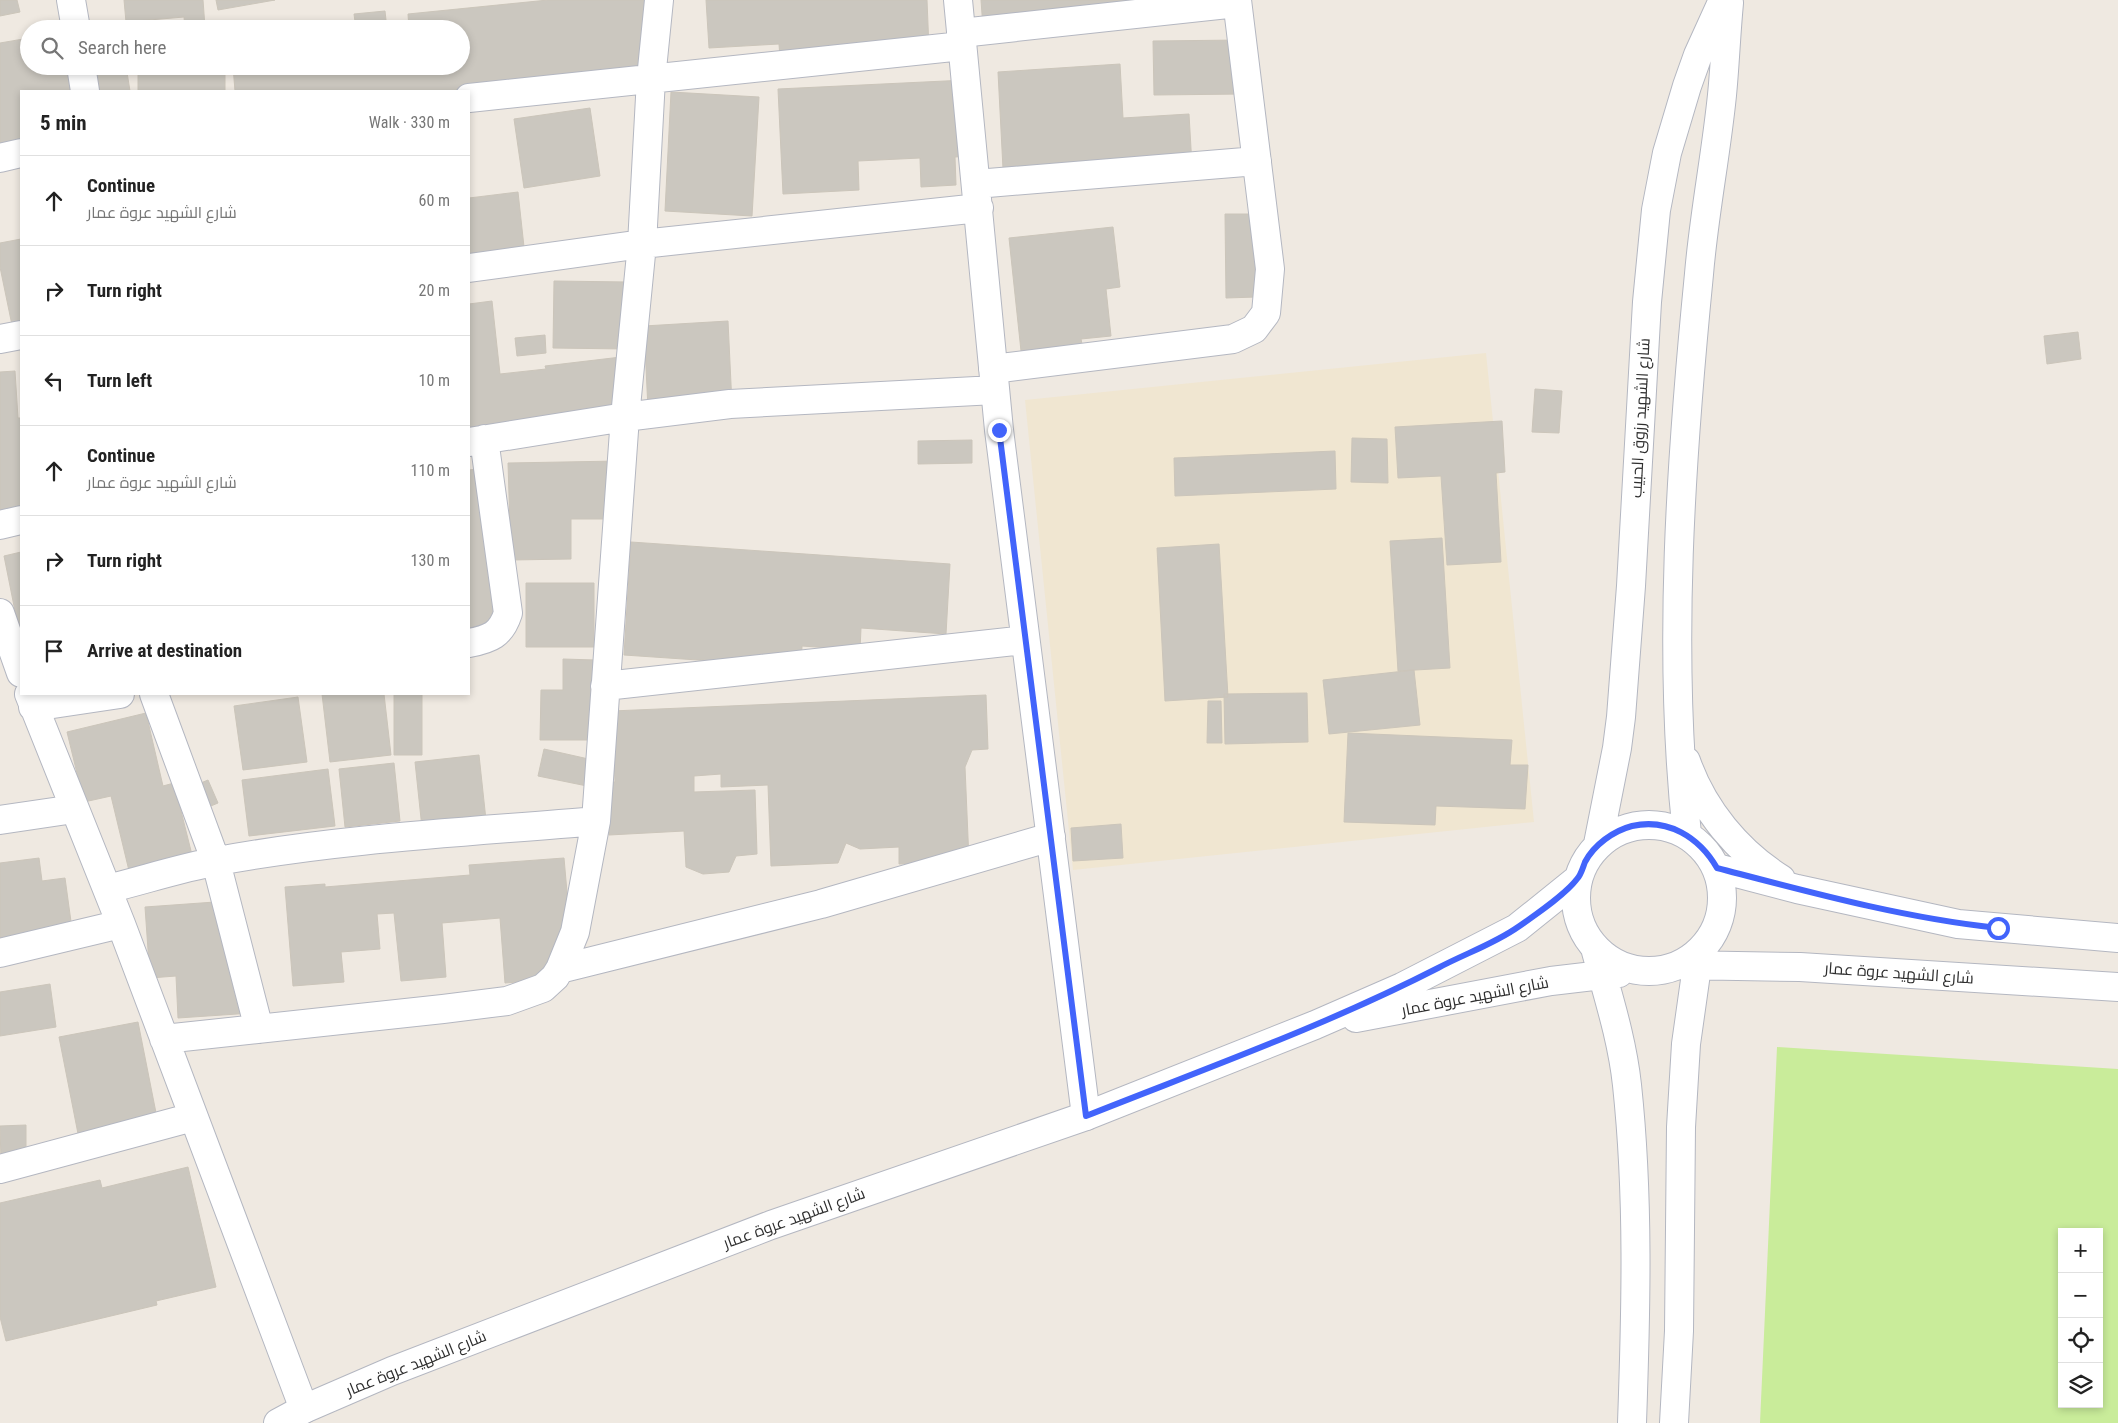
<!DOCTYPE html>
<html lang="en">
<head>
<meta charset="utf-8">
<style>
  :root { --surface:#fff; --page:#f6f6f6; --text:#222; --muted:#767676; --line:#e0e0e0 }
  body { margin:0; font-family:"Roboto Condensed",Cairo,sans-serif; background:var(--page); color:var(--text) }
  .controls { position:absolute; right:15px; bottom:15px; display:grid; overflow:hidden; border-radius:0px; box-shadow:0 2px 8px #0003 }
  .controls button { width:45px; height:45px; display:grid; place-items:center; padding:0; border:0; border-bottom:1px solid var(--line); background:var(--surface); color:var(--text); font:25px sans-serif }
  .stop { position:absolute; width:15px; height:15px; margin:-11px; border:4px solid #4264fb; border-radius:50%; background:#fff }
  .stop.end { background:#4264fb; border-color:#fff; box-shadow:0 1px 5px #0008 }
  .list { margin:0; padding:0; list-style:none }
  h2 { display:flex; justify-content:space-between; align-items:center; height:65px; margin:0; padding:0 20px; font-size:21px }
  h2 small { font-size:16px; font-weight:400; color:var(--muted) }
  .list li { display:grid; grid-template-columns:32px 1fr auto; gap:15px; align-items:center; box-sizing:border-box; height:90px; padding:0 20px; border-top:1px solid var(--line) }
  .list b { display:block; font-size:19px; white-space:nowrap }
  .list p { margin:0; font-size:16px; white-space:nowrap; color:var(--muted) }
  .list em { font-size:16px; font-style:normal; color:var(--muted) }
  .icon { flex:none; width:28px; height:28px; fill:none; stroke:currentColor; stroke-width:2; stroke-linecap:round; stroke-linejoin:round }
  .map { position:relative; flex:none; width:2118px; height:1423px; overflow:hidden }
  .search { position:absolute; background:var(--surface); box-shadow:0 2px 8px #0003; left:20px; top:20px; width:450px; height:55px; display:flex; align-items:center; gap:12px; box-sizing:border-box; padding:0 18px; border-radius:28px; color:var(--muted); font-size:19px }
  .panel { position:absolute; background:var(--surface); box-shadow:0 2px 8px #0003; left:20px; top:90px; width:450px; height:605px; border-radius:0px }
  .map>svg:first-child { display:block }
</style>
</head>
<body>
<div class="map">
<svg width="2118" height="1423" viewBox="0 0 2118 1423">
  <rect width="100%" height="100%" fill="#efe9e1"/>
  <path fill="#f0e6d1" d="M1486,353L1534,822L1073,870L1025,400Z"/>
  <path fill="#c9ec9a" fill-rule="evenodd" d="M1777,1047L2118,1069V1423H1760ZM2062,1232H2099V1404H2062Z"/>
  <path fill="#cbc7bf" stroke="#cbc5ba" d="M0,0H17L20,12L0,16Z
    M124,0H203L205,27L185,29L184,17L126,22Z
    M216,0H275L218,10Z
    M548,0H656L663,73L448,91H235L233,66H461V29H409L408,14Z
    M706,0H927L929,49L780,58L779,44L709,48Z
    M981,0H1172L1056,8L1057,24L983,28Z
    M385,11L387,29H356L354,14Z
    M118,22L119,29H82Z
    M29,38V66H126L130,91H21V153L0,157V43Z
    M1241,40L1242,94L1154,95L1153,41Z
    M1120,64L1123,118L1189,114L1192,166L1004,188L998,72Z
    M138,66H225V91H138Z
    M966,80L969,156L955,157L956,185L921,187L920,158L858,161L859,190L783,194L778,89Z
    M671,92L759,97L752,216L665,211Z
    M590,108L600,176L524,188L514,119Z
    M518,192L525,256L469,263V198Z
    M1225,214H1255L1256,297L1226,298Z
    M1113,227L1120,287L1106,289L1111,336L1081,339L1082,344L1021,351L1009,238Z
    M21,239V328L13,330L0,267V243Z
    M554,281L627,282L626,349L553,348Z
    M492,301L500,374L546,369L545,366L621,357L628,417L469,433V304Z
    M728,321L732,405L648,409L644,326Z
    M2078,332L2081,359L2047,364L2044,336Z
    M545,335L546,353L517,356L515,338Z
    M15,371L18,418H21V523L0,525V372Z
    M1535,389L1562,391L1559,433L1532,432Z
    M1502,421L1505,472L1496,473L1501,562L1447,565L1441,476L1398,478L1395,427Z
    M1352,438L1387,439L1388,483L1351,482Z
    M972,440V463L918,464V441Z
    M1335,451L1336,489L1175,496L1174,458Z
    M618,461L619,519H571V559L511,560L508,463Z
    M477,469L498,639L469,642V470Z
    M1442,538L1450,668L1398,671L1390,541Z
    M631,542L950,564L946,634L861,628L860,650L802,646L801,667L624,655Z
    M1219,544L1228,697L1165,701L1157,548Z
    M21,552V641L4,556Z
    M526,583H594V647H526Z
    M563,659L595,660L593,740H540L541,690H563Z
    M1414,670L1420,725L1329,734L1323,680Z
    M1307,693L1308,742L1225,744L1224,694Z
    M322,694H384L391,755L330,762Z
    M394,694H422V755H394Z
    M986,695L988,749L972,750L965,767L969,861L899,864V847L860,849L846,843L838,863L771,866L768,785L721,787V774L694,776V792L755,790L757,854L736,856L729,872L703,874L686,867L684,831L609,835L607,782H615L612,711Z
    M298,697L307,762L243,770L234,706Z
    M1208,701H1221L1222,743H1207Z
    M146,713L163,786L174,783L194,863L131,879L111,796L84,802L67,732Z
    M1348,733L1512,740L1510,765H1528L1525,809L1436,806L1435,825L1344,822Z
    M544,749L593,760L587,786L538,776Z
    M479,755L486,820L422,828L415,762Z
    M394,763L400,821L345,827L339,769Z
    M328,769L335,826L249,836L242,780Z
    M208,780L218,803L206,808L196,785Z
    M1121,824L1123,858L1073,861L1071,828Z
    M39,858L42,881L65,878L72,929L0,939V863Z
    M564,858L569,915L579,977L505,983L500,918L442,923L446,977L401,981L394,913L377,914L380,949L341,952L344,982L293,986L285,887L325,884V887L470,875L469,865Z
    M229,901L252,1013L178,1018L176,976L150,978L145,907Z
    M50,984L56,1027L0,1036V992Z
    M138,1022L161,1138L82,1154L59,1037Z
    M26,1125V1161H1L0,1126Z
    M188,1167L216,1287L156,1301L157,1305L6,1341L0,1317V1203L100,1180L102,1188Z"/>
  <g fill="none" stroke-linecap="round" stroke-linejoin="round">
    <g stroke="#b4b7c1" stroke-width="30">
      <path id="street" d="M71,0L76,29
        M958,0L999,430L1086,1116
        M961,33L1237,3
        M81,66L85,91
        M469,98L962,46
        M0,158L21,153
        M976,184L1257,161
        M469,268L642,244L979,208
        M0,339L21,335
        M993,369L1233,339L1254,329L1266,313L1270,269L1237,0
        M469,442L625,417L730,404L995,390
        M0,525L21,520
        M0,613L21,673
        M469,643C490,639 501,635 508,613L484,439
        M605,686L1025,640
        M29,694L121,924L304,1409
        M154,694L216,862L259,1029
        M33,707L120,694
        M0,820L74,809
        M107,889C144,880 180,868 218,861C342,838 470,832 596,821
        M0,953L121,924
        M560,969L821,904L1051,837
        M164,1039L443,1009L507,1001L543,988L555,977L560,969L575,932L596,821L625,417L642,244L651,79L659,0
        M0,1169L193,1117"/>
    </g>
    <g stroke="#b4b7c1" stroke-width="30">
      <path id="secondary" d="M1686,761C1703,810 1738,852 1781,879
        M1576 898a73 73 0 1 1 146 0a73 73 0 1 1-146 0Z
        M1687,834C1667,652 1681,456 1699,274C1704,214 1716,155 1722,95C1725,65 1726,34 1729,3
        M1598,844L1617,748L1621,717L1631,586L1647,302L1656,210L1667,153L1687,86L1698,55L1723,0
        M1717,868L1797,889L1958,924L2118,938
        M1595,948C1607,993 1622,1038 1627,1085C1639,1197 1636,1310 1632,1423
        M1680,965L1800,967L2118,987
        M1356,1018L1551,981L1619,973
        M278,1423L304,1409L392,1371L771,1225L1086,1116L1315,1025L1402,987L1517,928L1578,879
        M1674,1423L1679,1331L1681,1127L1686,1044L1699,952"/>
    </g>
    <use href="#street" stroke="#fff" stroke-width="28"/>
    <use href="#secondary" stroke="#fff" stroke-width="28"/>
  </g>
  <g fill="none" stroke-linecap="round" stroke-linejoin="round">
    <path stroke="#4264fb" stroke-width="6" d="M999,430L1086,1116C1204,1069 1325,1026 1438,968C1464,954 1494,944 1518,927C1535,915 1565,895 1577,879C1581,875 1583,867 1585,862C1594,845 1613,831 1632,826C1668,818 1699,837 1717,868C1809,892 1903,918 1998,928"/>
  </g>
  <g text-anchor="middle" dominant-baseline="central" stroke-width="4.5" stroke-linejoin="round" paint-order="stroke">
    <g font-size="16" fill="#2e2e2e" stroke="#fff">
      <text transform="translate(1640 418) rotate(-87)">شارع الشهيد رزوق الحبيب</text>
      <text transform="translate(1899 973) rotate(4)">شارع الشهيد عروة عمار</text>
      <text transform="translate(1475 996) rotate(-11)">شارع الشهيد عروة عمار</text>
      <text transform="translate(794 1218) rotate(-20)">شارع الشهيد عروة عمار</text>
      <text transform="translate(416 1363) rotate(-22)">شارع الشهيد عروة عمار</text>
    </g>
  </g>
</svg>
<div class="controls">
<button>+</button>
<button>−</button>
<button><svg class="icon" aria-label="locate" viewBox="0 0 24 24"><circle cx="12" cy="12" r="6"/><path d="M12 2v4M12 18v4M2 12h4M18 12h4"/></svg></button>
<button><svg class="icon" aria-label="layers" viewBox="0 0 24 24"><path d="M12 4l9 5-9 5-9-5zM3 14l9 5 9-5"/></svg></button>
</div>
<div class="stop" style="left:1998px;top:928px"></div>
<div class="stop end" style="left:999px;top:430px"></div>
<div class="search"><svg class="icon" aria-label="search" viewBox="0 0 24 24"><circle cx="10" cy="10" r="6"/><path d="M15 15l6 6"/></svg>Search here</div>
<section class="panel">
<h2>5 min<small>Walk · 330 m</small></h2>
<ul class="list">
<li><svg class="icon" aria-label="ahead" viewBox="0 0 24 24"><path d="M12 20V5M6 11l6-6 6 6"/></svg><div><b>Continue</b><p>شارع الشهيد عروة عمار</p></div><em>60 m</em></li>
<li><svg class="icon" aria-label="right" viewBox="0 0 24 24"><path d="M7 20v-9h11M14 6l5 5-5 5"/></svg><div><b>Turn right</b></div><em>20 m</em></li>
<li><svg class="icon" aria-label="left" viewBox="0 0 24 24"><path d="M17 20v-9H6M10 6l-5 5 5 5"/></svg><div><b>Turn left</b></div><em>10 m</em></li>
<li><svg class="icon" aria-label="ahead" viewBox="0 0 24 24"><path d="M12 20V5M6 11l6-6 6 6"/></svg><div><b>Continue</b><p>شارع الشهيد عروة عمار</p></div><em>110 m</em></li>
<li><svg class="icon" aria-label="right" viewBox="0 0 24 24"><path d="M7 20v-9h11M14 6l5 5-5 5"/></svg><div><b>Turn right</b></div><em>130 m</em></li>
<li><svg class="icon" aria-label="arrive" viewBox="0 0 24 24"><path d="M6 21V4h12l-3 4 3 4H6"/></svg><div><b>Arrive at destination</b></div></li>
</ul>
</section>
</div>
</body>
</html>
